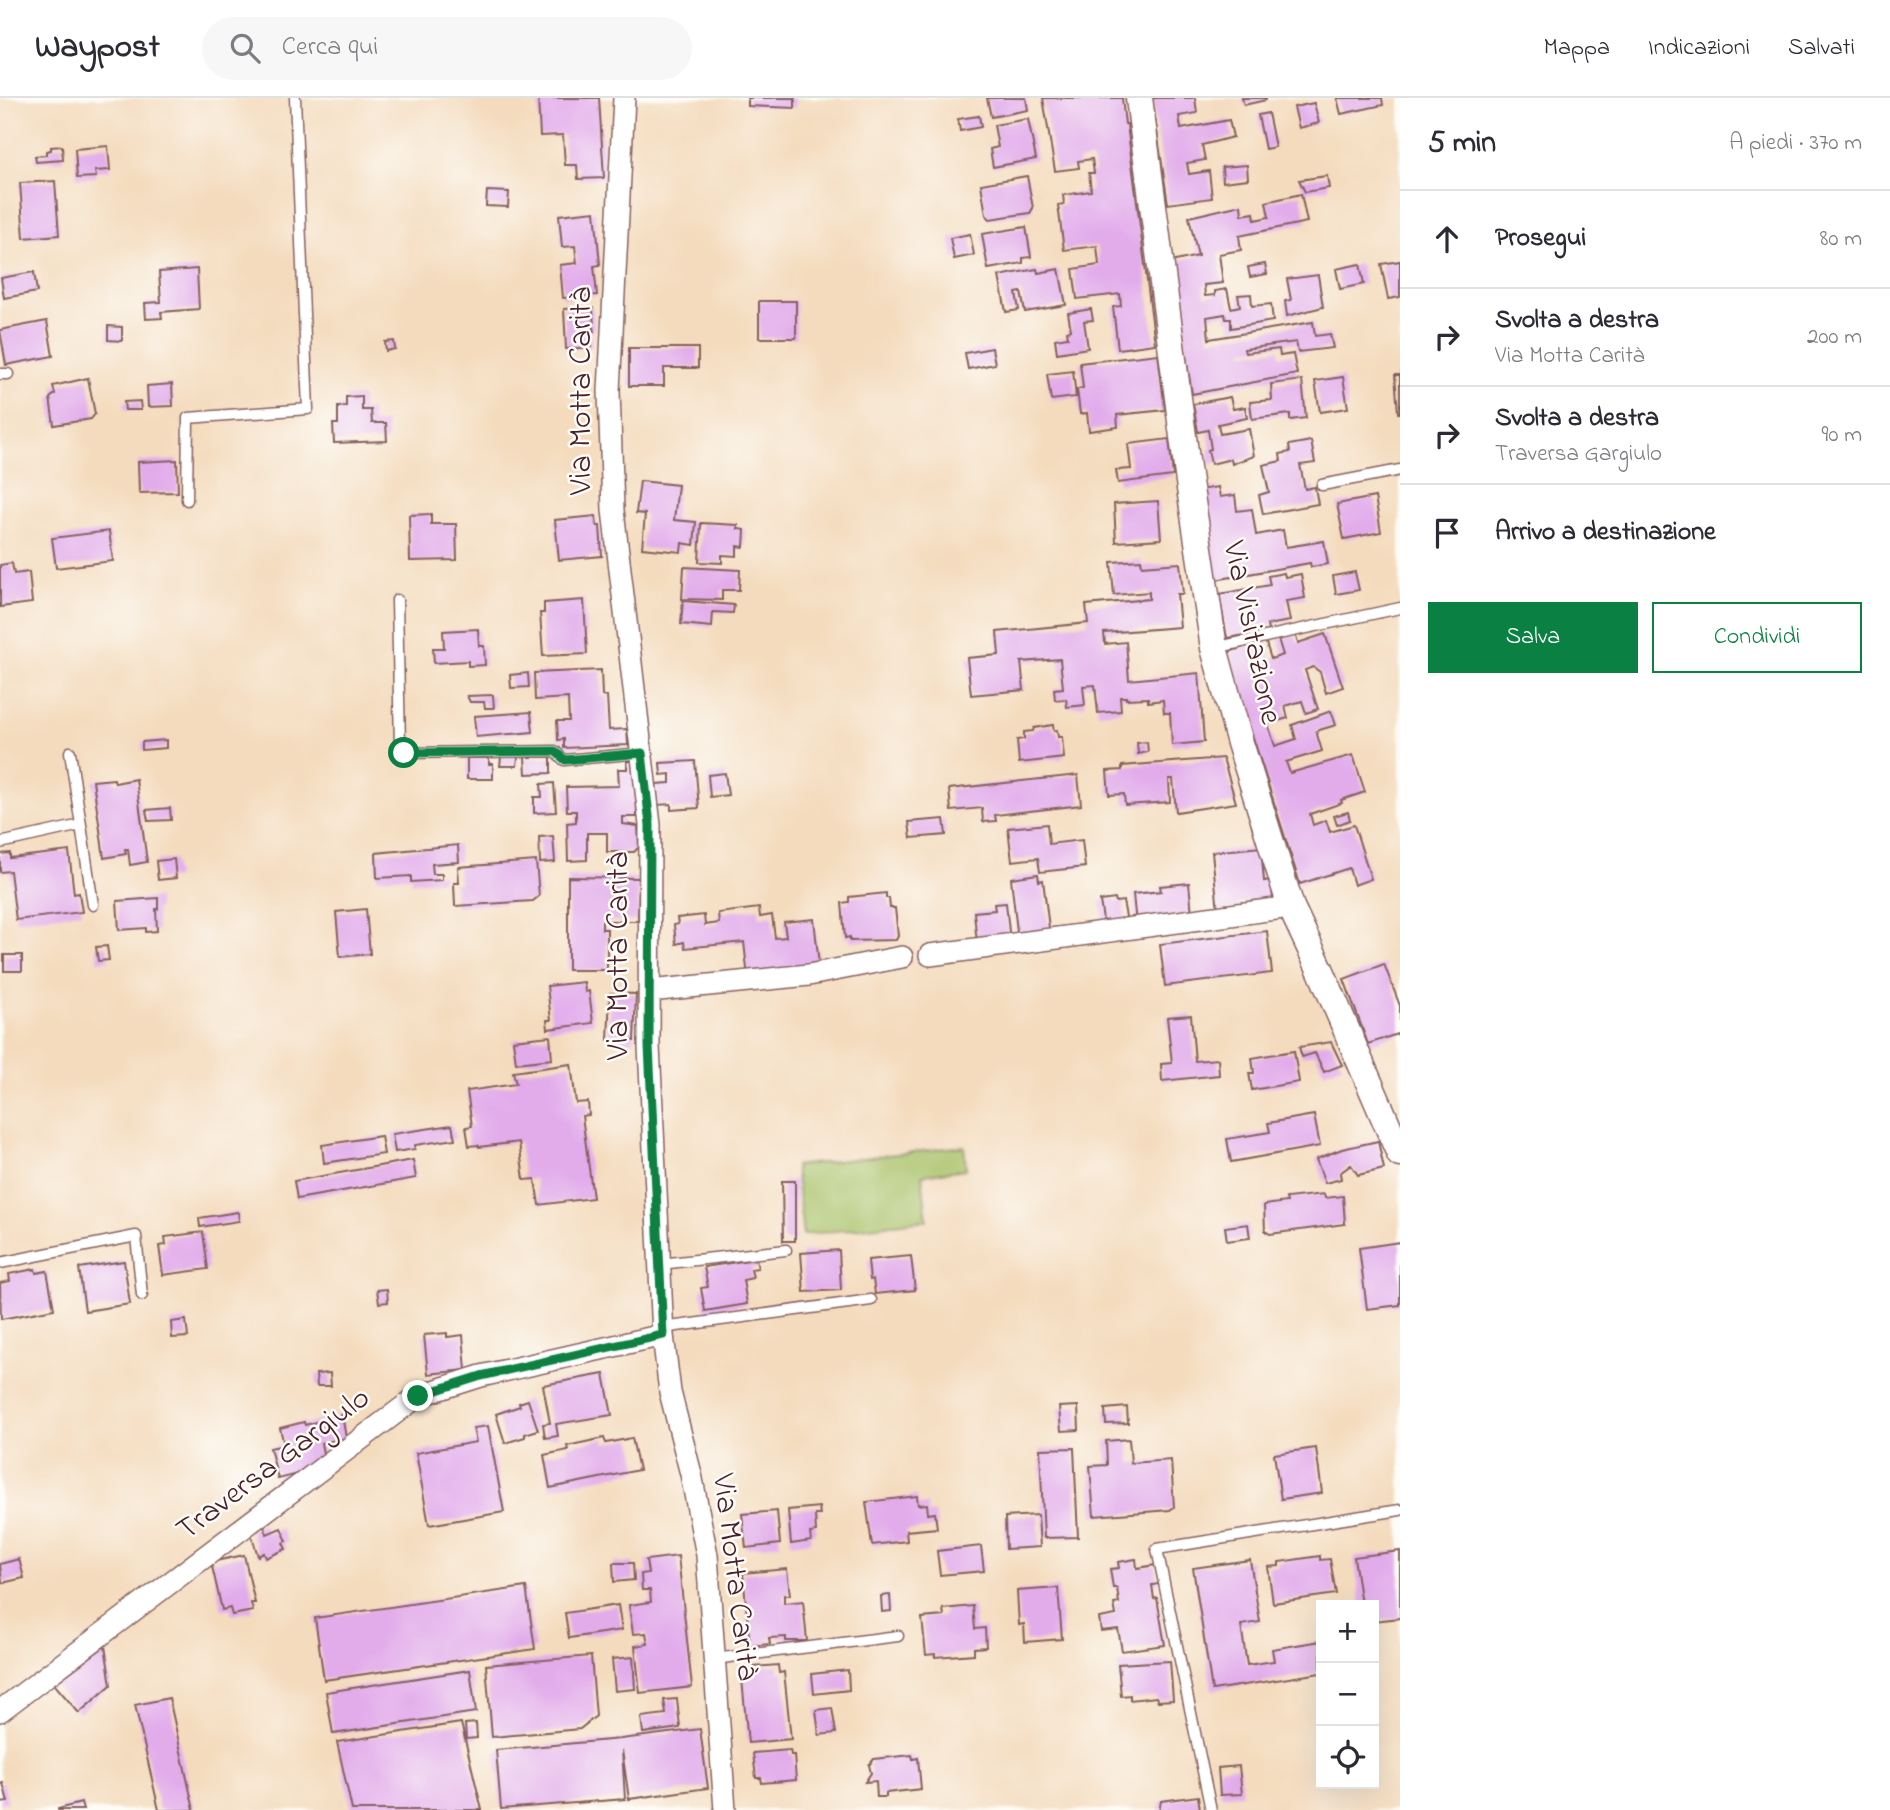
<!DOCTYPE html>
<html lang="it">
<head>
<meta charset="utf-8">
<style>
  :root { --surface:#fff; --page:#f7f7f7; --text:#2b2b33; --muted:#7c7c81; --line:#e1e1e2; --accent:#0b8043 }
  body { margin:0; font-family:"Indie Flower",sans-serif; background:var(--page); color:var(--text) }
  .controls { position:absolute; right:21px; bottom:21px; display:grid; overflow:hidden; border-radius:0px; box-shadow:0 7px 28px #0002 }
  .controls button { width:63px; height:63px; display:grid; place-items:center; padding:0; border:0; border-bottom:2px solid var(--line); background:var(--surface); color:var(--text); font:35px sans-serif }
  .stop { position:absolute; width:21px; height:21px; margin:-16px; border:5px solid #0b8043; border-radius:50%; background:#fff }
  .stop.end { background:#0b8043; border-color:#fff; box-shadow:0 2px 7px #0008 }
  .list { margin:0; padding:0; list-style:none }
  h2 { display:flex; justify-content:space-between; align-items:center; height:91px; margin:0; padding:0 28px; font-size:30px }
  h2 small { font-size:23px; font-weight:400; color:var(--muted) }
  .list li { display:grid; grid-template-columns:46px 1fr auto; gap:21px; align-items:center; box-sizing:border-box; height:98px; padding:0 28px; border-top:2px solid var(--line) }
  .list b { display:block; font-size:26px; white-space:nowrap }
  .list p { margin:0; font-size:23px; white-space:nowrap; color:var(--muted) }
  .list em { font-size:23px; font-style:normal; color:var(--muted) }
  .actions { display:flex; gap:14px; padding:21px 28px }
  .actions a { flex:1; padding:16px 0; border:2px solid var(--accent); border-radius:0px; text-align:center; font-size:24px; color:var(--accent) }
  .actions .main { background:var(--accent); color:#fff }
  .icon { flex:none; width:38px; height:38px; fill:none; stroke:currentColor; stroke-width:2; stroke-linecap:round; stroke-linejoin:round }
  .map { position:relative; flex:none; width:1400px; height:1712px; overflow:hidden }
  header { display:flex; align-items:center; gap:42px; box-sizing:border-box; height:98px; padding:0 35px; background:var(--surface); border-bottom:2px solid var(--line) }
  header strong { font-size:33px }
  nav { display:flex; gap:38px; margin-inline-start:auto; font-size:24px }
  .search { width:490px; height:63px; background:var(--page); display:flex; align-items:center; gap:18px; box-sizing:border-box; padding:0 24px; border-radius:38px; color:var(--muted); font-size:26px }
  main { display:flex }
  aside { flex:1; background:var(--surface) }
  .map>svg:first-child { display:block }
</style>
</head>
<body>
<header>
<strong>Waypost</strong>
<div class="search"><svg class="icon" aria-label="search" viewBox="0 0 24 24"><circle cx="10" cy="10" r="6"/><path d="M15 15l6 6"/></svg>Cerca qui</div>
<nav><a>Mappa</a><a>Indicazioni</a><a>Salvati</a></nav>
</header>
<main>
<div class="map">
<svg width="1400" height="1712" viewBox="0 0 1400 1712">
  <rect width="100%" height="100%" fill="#fdfcf7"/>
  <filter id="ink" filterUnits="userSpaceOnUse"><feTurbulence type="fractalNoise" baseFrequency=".0143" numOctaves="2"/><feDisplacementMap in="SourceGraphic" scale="14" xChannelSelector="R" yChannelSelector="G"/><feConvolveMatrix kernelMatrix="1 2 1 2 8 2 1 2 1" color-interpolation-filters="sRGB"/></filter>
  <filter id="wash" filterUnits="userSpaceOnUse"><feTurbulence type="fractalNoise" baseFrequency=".00686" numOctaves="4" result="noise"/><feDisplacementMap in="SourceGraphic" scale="28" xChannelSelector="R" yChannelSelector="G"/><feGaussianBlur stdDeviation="1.57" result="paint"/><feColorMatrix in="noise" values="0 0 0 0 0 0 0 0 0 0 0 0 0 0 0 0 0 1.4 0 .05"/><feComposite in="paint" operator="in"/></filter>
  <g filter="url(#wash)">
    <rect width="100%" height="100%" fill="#f4dbbe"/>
    <path fill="#a6bf64" stroke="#786f48" stroke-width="2" d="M964,1048L966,1071L922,1077L927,1122L803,1137L795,1068Z"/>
    <g id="blocks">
      <path fill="#e2aceb" d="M538,0H599L604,80L578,81L577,67H565L563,37L540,38Z
        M748,0H795V10L748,8Z
        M987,0H1026L1028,12L991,19Z
        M1043,0H1122L1125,26H1127L1155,246L1118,251L1113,209L1121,208L1120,196L1077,201L1073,171L1099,167L1097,148L1064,152L1058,107L1064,106L1063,97L1091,93L1089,75H1094L1092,61L1078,63L1079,70L1055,73Z
        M1152,0H1195L1197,15L1179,18L1181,31L1229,22L1233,39L1202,47L1205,62L1187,65L1189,76L1209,73L1212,100L1168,106Z
        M1242,0H1266V2L1244,7Z
        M1337,0H1382L1383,7L1341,16Z
        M1314,5L1319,25L1299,30L1294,9Z
        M1268,15L1275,49L1265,51L1258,17Z
        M979,18L981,29L960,33L958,21Z
        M1028,21L1036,61L993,69L990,51L998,49L994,27Z
        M62,48L63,62L36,64L35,58L46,57V53L51,52V49Z
        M108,48L110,72L95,73L96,79L77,80L75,51Z
        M1247,67L1248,81L1223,84L1222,69Z
        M1027,78L1033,110L1030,115L990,121L986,117L981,86Z
        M1327,78L1329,90L1305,94L1299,82Z
        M55,83L59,137L24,140L20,85Z
        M487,93L509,94L508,109L486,108Z
        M1301,96L1307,124L1239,138L1241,152L1219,156L1223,185L1204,187L1205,198L1215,197V193L1227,191L1231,210L1240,208L1238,197L1251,196L1252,208L1271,206L1273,223L1231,230V221H1226L1225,216L1207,219L1209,241L1313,224L1315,238L1330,236L1333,250L1298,254L1296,244L1244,251L1245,255L1279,251L1280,258L1293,256L1297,276L1192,296L1171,164L1198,158L1189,119L1241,107L1242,117L1254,115L1255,122L1269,119L1266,104Z
        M595,113L600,167L594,168L597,197L563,200L560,167L577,165L575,148L562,149L559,117Z
        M1026,129L1031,159L1023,160V165L988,171L982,136Z
        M970,136L974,157L954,161L950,140Z
        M1400,163V199L1388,201L1381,166Z
        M1265,166L1267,176L1250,179L1248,169Z
        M1360,166L1364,186L1340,191L1336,171Z
        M197,171L199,211L161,214L162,220L146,221L145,205L161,204L159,174Z
        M1037,171L1038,175L1059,171L1066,207L1025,214L1021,194L1016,195L1019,212L1006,214L999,178Z
        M34,174L37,194L4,200L1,180Z
        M1318,177L1323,209L1287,218L1285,203L1291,202L1287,181Z
        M759,203H796V240H759Z
        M593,210L594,233H590L592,249L566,251L564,211Z
        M1091,211L1093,222L1084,223L1088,250L1057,255L1055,241L1068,239L1067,233L1071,232L1068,215Z
        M47,223L53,258L6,267L0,232Z
        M108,228L122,229V243L108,242Z
        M394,243L395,251L386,253L385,244Z
        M629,250H698V270H664V288H629Z
        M992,250L995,266L968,271L965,255Z
        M1158,256L1165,312L1117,317L1118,329L1089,333L1087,315L1080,316L1077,291L1083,290L1080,265Z
        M1073,273L1076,299L1051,302L1047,276Z
        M1395,277H1400V315H1398Z
        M1343,279L1348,310L1320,314L1315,283Z
        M88,280L95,316L91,321L54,327L50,300L55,296L53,288Z
        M1302,282L1306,320L1290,322V316L1252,321L1250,304L1272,302L1271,286Z
        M172,286L173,308L148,309L147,288Z
        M362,298V312H371L372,325H386L387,343L334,345L333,326H338V309L346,308V299Z
        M1230,299L1233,311L1245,309L1247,320L1218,326L1220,336L1249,331L1254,358L1232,366L1231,361L1211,366L1208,352L1211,351L1208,332L1198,334L1193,306Z
        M140,303L141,312H125L124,304Z
        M1169,341L1173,378L1118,385L1116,372L1131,371L1128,346Z
        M1311,343L1315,365L1300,367L1305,391L1315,389L1318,406L1263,416L1259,397L1269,394L1263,367L1281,363L1280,356L1290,354L1289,347Z
        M177,362L178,394L139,395L138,364Z
        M640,383L678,387L674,422L696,424L694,447L682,445L681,454L642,450L645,416L636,415Z
        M1218,389L1220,399L1235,397L1237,413L1252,411L1256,437L1283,432L1286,449L1324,443L1328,466L1311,469L1310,465L1215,482L1200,392Z
        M1375,399L1381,434L1344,441L1337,406Z
        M1158,403L1161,441L1116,444L1114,406Z
        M431,416V426H456L457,462L410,463L409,417Z
        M596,418L597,428H600L602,458L559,462L555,422Z
        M701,425L738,427V431L745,432L744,449L737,448V458L722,457V465L699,464Z
        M109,433L113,463L56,470L52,440Z
        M1141,462L1142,468L1180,465L1183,496H1177L1180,529L1104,535L1105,546L1126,544L1129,582L1199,575L1204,644L1172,647L1170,615H1164L1163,602L1148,604V600L1126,601V599H1120L1121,613L1098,615L1095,587L1083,588L1085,607L1067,609L1066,601L1055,602L1054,591L1063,590L1060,561L1021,564L1024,592L971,597L967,560L999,557L997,534L1088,525L1086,507L1149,501V494L1114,497L1111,464Z
        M12,465L14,476L29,474L32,505L0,509V467Z
        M684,469L740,472L739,492H722V502L682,501Z
        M1355,474L1359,492L1336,496L1333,478Z
        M1284,475L1285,479L1301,476L1305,500L1286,503L1290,523L1267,527L1268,533L1227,540L1219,496L1270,487L1268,478Z
        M584,502L587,556L543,558L540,515H544V505Z
        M683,503L734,507L733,515L713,514L712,529L681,526Z
        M478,531L479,548H484L485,567L468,568V563L434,565L433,550H444L443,533Z
        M1295,536L1298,545L1325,536L1343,589L1326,595L1320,574L1313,569L1305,572L1318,611L1306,615L1302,603L1285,608L1288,620L1268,626L1275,648L1296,641L1292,627L1331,613L1336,627L1316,633L1322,653L1286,664L1290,675L1353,657L1365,694L1341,702L1342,705L1310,716L1313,727L1326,722L1330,734L1354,727L1371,781L1354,787L1349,770L1300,786L1226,555L1265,542L1271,561L1283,557L1278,541Z
        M601,572L602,598H607L609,632L627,631L628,647L564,650V641L558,642L557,623H569L568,600L535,602L534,575Z
        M528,575L529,589L511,590L510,577Z
        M493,597L494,610H485L484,604H470L467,598Z
        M531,614L533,634L476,639L474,618Z
        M1053,627L1054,633L1057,632L1058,639H1062L1064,660L1019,665L1017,642L1024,641V634L1033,633L1034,630Z
        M166,642V650L142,652V644Z
        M1147,644L1148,654L1138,656L1137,645Z
        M501,659H518L517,668H500Z
        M525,659H551V675L526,676Z
        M467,660H489V666H493V681H467Z
        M1223,660L1236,705L1176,714L1173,681H1169L1170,704L1125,707L1124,696L1109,697L1107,673L1122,672V668Z
        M627,663H636L637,719H623V726L638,728L639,749L634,754H607V735H587V762L568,763L567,725L576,724V713H567L566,689L619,688L618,671H627Z
        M695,663L699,710L671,712V706L657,707L656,686L670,685V676L661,677L660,665Z
        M725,675L728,697L710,699L708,677Z
        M1078,677L1081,707L995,717L996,723L983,724L982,710L951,713L949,691Z
        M114,681L115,685L136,681L147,764L130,767L128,751H125L126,756L104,760L93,683Z
        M554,685L556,714L534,715V699H542L541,686Z
        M170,710L171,722L148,723L146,712Z
        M1348,714L1350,722L1337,727L1334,718Z
        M944,721L946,737L911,740L909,724Z
        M1047,726L1049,746L1082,742L1085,769L1040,774L1038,760L1012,763L1008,730Z
        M553,738L555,764L540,765L539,739Z
        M458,747L459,764L432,766L433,776H442V782L411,784V778L377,780L376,755Z
        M1261,749L1264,783L1271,782L1273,801L1238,805L1239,811L1218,813L1212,754Z
        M69,753L74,796L79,795L82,814L16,822L10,773L0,774V756L10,755V760Z
        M174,761L176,780L158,782L156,763Z
        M536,763L539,798L533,803L455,808L454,785H459L458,769Z
        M1038,776L1039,783L1043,782L1050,838L1018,842L1011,780Z
        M568,779L639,780L638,823H602V831H607V872H568Z
        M1189,785L1192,816L1136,826L1133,796L1161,793L1160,788Z
        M886,795V800H889L890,810H895L898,838L896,842L850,843V839L845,840L842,805L849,804V799Z
        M158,800V811H156L157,833L146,834V830L119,832L117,803Z
        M1115,801L1116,804L1123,803L1127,824L1104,828L1100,803Z
        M1006,805L1010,843L977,846L974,814L995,812L994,806Z
        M759,810L760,819L772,817L775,840L786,839L784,824L814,821L819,867L748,880L744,844L685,850L684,844L676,846L674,827L678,826L677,820L704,817L705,827L719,825L718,815Z
        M366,811L370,856L340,859L336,814Z
        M1267,833L1272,875L1165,888L1160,846Z
        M107,848L109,862L98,863L96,849Z
        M4,857H22V873H4Z
        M1384,866L1400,908V935L1368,946L1344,881Z
        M584,884L585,894L589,893L593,925L548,931L547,922H551L547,888Z
        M610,895L636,896L634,943L608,942Z
        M1191,917L1195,963L1218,961L1219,977L1162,983L1161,966L1172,965L1167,919Z
        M550,938L552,961L516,965L513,942Z
        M1331,944L1342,967L1324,974L1315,955L1302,959L1299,949Z
        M1294,953L1299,984L1252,992L1249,975H1254L1252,960Z
        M571,966L576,1005L588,1004L589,1017L582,1018L593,1100L539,1107L535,1081L524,1082L519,1044L479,1049L478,1047L469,1048L466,1029L472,1028L467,993L516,986L513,974Z
        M1314,1017L1320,1048L1231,1064L1227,1041L1270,1034L1268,1025Z
        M452,1027L455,1041L415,1047V1051L395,1054L392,1036Z
        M381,1038L384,1056L324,1065L322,1047Z
        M1378,1043L1384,1071L1358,1077L1351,1067L1340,1075L1341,1081L1325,1085L1316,1061L1342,1051Z
        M413,1062L416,1080L297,1101L294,1083Z
        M782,1083H795V1143H783Z
        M1324,1096L1325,1100L1343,1098L1345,1126L1270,1136L1265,1133L1264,1107L1287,1104L1286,1100Z
        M238,1114L239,1123L200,1129L199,1120Z
        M1248,1126L1250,1140L1227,1143L1225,1129Z
        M203,1134L208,1171L163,1177L159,1148L166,1147L165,1139Z
        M1400,1144V1207L1367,1211L1359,1150Z
        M839,1152L841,1192L804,1194L801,1155Z
        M911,1158L915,1192L875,1196L873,1181L870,1182L868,1162Z
        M756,1161L758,1170L751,1171L753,1180L743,1182L747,1206L705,1213L701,1190L708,1189L704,1169Z
        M124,1163L130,1206L85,1213L79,1170Z
        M35,1171L36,1175L47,1173L54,1211L1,1221L0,1185L10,1183L9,1176Z
        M387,1191L388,1204L379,1205L377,1192Z
        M186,1222L188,1239L172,1240L171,1224Z
        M447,1235V1239L463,1237L466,1272L428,1276L424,1237Z
        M330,1275L331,1288H317L316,1276Z
        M604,1276L612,1317L556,1326L558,1338L545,1340L543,1326L550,1325L543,1287Z
        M528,1302L538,1332L525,1336V1339L505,1345L496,1316L520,1308L519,1305Z
        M1078,1308L1079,1332L1061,1333L1059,1309Z
        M1127,1309L1128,1325L1106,1326L1105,1311Z
        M342,1317L346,1340L321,1345L325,1366L298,1379L297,1376L278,1381L270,1350L284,1347L280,1330L304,1324L305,1327Z
        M488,1328L504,1414L429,1427L416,1355L476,1344L473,1330Z
        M604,1340L606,1345L632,1340L639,1372L550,1390L544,1357L568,1352L567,1348Z
        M1129,1341L1131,1365L1171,1362L1174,1409L1170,1412L1094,1418L1090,1368L1107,1367L1106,1343Z
        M1074,1350L1078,1439L1044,1440L1040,1351Z
        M1316,1350L1322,1395L1281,1401L1274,1356Z
        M917,1398L918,1407L927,1406L928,1416L935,1415L937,1430L906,1433L907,1443L872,1447L866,1404Z
        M819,1409L820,1417H815L816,1434L810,1435L811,1443L791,1446L788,1412Z
        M777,1413L780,1446L746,1450L742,1416Z
        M1038,1417L1040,1449L1006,1451L1005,1419Z
        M263,1426L267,1436L281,1430L287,1443L283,1445L286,1451L266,1460L264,1455L258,1458L250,1432Z
        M981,1448L984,1473L940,1477L937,1453Z
        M1400,1453V1520L1374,1523V1507H1361L1354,1459Z
        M244,1457L255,1505H251L253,1513L232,1517L230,1510L222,1512L211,1464Z
        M678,1458L692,1589L640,1595L635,1548L648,1546L646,1535L633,1536L629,1507L651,1504L650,1492H642L641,1476L648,1475L646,1462Z
        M1320,1458V1462L1330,1461L1336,1496L1273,1505L1268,1469L1279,1468V1464Z
        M19,1461L24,1480L2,1485L0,1466Z
        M1136,1461L1137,1470L1156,1467L1159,1486L1152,1487L1154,1501L1157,1500L1165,1547L1122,1553L1118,1531L1101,1533L1099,1520L1116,1517L1114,1506L1119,1505L1117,1490H1113L1110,1471L1119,1470L1118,1464Z
        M1250,1462L1260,1524L1241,1527L1247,1567L1274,1563L1272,1551L1321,1543V1575L1212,1592L1193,1470Z
        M613,1465H633L634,1482L614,1484Z
        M787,1471L790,1497H784V1505L803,1503L807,1543H786V1539L769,1540L770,1546L750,1548L743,1475Z
        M526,1489L535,1551L324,1582L315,1520Z
        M1058,1490L1062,1541L1025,1544L1024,1526L1019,1527L1017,1493Z
        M890,1497L891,1513L882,1514L881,1498Z
        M618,1507L622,1532L569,1540L565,1515Z
        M973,1508L975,1531L985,1530L986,1549L974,1550V1556L935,1559V1556L926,1557L922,1520L944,1518L943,1511Z
        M105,1548L111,1587L79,1615L54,1586Z
        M591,1558L596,1618L580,1631L492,1639L486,1567Z
        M633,1559L635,1591L615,1593L612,1561Z
        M1170,1563L1173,1602L1158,1603L1156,1599L1130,1602V1597L1121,1598L1118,1566Z
        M778,1567L779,1575L784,1574L791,1641L748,1645L741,1570Z
        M470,1572L476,1614L333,1636L326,1594Z
        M848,1572L849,1592L814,1596L812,1576Z
        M169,1600L194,1712H159L135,1607Z
        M677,1601L680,1630L643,1635L641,1619L666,1616L664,1602Z
        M832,1610L836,1635L819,1637L816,1612Z
        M461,1625L482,1712H352L337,1644Z
        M476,1625L477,1640L466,1641L465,1626Z
        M700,1631L708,1690L629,1701L622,1652L625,1701L501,1711L496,1652L621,1641Z
        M790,1652L791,1657H794L796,1682L762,1685L761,1680H756L753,1655Z
        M912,1657L913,1661L918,1660L921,1691L886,1695V1699H877L876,1683L865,1684L871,1675L869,1667L874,1661Z
        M1239,1668L1242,1696L1220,1697L1218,1670Z
        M3,1685L8,1704L0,1705V1686Z
        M1198,1698L1200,1712H1159L1161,1703Z
        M81,1705L83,1712H58V1711Z"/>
    </g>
  </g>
  <g filter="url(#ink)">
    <use href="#blocks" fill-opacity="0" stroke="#86615e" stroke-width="2"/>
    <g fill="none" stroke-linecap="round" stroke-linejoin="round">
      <g stroke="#86615e" stroke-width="13">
        <path id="service" d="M0,276H8
          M1322,387L1400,372
          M187,402L188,320L308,311L295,0
          M397,502L400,648L404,655L555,653L564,662L642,655
          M1214,550L1400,510
          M70,654L93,807
          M0,745L81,727
          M0,1165L136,1138L142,1197
          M660,1166L786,1152
          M662,1230L871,1202
          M714,1561L898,1538
          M1211,1712L1157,1451L1400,1412"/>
      </g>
      <g stroke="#86615e" stroke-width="24">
        <path id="minor" d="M624,0L609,293L613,412L650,727L649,948L663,1237L670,1294L691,1376L707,1457L725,1712
          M930,857L1291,809
          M649,893L809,877L902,859
          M0,1613L418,1298L481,1278L663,1237"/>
      </g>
      <g stroke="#86615e" stroke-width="29">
        <path id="tertiary" d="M1139,0L1188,377L1214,550L1240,645L1291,809L1321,873L1400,1056"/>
      </g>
      <use href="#service" stroke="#fff" stroke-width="10"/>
      <use href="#minor" stroke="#fff" stroke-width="21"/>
      <use href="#tertiary" stroke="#fff" stroke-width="26"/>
    </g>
  </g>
  <g fill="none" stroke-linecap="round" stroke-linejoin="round" filter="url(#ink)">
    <path stroke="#0b8043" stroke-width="9" d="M404,655L555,653L565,662L642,655L650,727L649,948L663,1237L481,1278L418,1298"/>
  </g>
  <g text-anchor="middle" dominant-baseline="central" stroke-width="5" stroke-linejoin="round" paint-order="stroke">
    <g font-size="32" fill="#4a1f2b" stroke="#fdfcf7">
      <text transform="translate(582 293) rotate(-90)">Via Motta Carità</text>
      <text transform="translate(1251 535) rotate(78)">Via Visitazione</text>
      <text transform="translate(619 858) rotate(-90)">Via Motta Carità</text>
      <text transform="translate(274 1367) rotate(-37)">Traversa Gargiulo</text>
      <text transform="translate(734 1479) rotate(83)">Via Motta Carità</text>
    </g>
  </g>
</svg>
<div class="controls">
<button>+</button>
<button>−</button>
<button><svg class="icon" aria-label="locate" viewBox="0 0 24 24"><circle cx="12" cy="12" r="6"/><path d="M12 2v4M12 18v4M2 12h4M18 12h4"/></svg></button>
</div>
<div class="stop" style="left:404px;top:655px"></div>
<div class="stop end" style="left:418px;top:1298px"></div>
</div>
<aside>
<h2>5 min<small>A piedi · 370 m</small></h2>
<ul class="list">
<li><svg class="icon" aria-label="ahead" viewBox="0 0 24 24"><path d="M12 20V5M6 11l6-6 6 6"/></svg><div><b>Prosegui</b></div><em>80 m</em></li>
<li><svg class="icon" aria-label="right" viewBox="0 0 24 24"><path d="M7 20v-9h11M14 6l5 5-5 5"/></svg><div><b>Svolta a destra</b><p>Via Motta Carità</p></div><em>200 m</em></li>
<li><svg class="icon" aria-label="right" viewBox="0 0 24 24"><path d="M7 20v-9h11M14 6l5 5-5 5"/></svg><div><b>Svolta a destra</b><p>Traversa Gargiulo</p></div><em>90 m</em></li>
<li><svg class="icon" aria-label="arrive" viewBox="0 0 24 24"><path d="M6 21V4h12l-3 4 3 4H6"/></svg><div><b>Arrivo a destinazione</b></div></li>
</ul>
<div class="actions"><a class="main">Salva</a><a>Condividi</a></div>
</aside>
</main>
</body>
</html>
